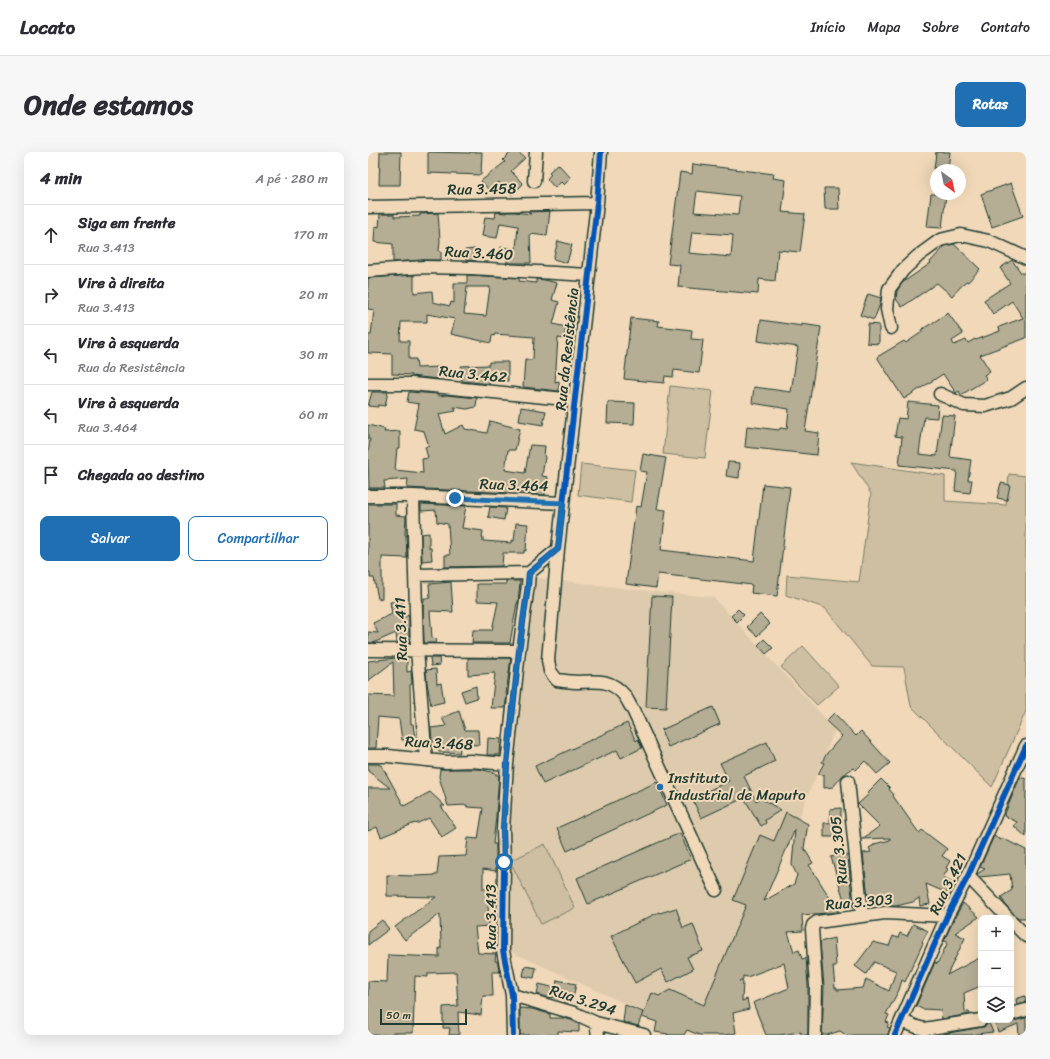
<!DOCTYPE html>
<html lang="pt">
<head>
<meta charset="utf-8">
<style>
  :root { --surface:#fff; --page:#f7f7f7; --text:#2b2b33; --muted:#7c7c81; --line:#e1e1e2; --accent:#1f6fb2 }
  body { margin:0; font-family:Sriracha,sans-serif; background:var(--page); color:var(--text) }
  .controls { position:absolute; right:12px; bottom:12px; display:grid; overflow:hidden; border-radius:8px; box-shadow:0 4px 16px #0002 }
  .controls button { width:36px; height:36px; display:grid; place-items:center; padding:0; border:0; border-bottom:1px solid var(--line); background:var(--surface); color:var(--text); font:20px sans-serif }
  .compass { position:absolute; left:562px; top:12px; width:36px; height:36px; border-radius:50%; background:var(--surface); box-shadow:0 4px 16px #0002; rotate:147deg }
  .scale { position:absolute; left:12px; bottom:10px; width:87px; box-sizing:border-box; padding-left:4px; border:2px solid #1f3d34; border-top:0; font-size:11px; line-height:14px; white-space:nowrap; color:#1f3d34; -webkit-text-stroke:3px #f0d8b8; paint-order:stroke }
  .stop { position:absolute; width:12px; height:12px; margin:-9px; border:3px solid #1f6fb2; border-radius:50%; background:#fff }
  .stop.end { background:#1f6fb2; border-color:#fff; box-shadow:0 1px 4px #0008 }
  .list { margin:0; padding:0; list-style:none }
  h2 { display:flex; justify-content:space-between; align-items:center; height:52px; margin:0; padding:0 16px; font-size:17px }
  h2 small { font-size:13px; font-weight:400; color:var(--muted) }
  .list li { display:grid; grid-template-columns:26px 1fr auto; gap:12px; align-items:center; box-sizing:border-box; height:60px; padding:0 16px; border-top:1px solid var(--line) }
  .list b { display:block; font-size:15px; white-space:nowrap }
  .list p { margin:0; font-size:13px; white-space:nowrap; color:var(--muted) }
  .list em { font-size:13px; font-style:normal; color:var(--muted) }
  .actions { display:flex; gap:8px; padding:12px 16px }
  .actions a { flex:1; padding:9px 0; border:1px solid var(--accent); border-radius:8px; text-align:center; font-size:14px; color:var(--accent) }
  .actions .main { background:var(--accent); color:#fff }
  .icon { flex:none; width:22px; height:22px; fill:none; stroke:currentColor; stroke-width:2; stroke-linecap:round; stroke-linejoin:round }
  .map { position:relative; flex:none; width:658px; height:883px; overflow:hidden; border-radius:8px }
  header { display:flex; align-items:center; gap:24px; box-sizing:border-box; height:56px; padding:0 20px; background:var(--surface); border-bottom:1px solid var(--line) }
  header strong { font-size:19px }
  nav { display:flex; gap:22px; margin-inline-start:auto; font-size:14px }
  .intro { display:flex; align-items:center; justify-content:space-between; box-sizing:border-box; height:96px; padding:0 24px }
  h1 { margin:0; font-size:28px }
  .button { padding:10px 18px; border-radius:8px; background:var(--accent); color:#fff; font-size:14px; font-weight:700 }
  main { display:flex; gap:24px; padding:0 24px }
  aside { flex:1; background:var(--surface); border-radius:8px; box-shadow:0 4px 16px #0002 }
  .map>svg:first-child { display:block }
</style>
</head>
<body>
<header>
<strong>Locato</strong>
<nav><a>Início</a><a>Mapa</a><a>Sobre</a><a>Contato</a></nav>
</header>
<div class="intro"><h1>Onde estamos</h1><a class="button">Rotas</a></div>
<main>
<aside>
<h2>4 min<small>A pé · 280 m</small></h2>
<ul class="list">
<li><svg class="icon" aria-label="ahead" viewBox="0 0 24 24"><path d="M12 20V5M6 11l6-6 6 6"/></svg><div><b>Siga em frente</b><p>Rua 3.413</p></div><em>170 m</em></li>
<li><svg class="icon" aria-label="right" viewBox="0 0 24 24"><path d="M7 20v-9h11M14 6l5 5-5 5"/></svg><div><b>Vire à direita</b><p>Rua 3.413</p></div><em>20 m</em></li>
<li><svg class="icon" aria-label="left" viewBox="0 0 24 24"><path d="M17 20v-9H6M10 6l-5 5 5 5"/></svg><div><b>Vire à esquerda</b><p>Rua da Resistência</p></div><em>30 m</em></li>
<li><svg class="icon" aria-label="left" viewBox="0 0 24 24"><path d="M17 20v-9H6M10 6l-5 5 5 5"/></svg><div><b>Vire à esquerda</b><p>Rua 3.464</p></div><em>60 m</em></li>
<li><svg class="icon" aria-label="arrive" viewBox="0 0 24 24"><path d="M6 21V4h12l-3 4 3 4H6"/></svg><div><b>Chegada ao destino</b></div></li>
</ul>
<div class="actions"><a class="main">Salvar</a><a>Compartilhar</a></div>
</aside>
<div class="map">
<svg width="658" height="883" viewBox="0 0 658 883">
  <rect width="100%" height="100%" fill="#f0d8b8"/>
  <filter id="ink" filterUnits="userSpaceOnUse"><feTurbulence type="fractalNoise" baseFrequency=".025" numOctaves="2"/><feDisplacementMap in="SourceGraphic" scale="8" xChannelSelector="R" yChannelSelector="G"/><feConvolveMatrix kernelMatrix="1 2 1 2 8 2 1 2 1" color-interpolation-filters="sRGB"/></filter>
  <g filter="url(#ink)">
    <path fill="#decbad" d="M163,425L280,439L345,445L467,577L426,678L331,883L276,859L258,852L137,797V682Z"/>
    <path fill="#cebfa2" stroke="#767e6b" d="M302,234L345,239L337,306L295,302Z
      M483,310L577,324V349L638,353L641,322L658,324V559L624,635L543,554L536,515L504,514L457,456L418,443L419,423L491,430L503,342Z
      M213,312L267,318L263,350L210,343Z
      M435,494L471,534L449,553L413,515Z
      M177,692L207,756L173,772L142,709Z"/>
    <path fill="#b5ad94" stroke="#1f3d34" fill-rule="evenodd" d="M12,0H33L32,33H11Z
      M60,0L102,1V0H114L113,23L60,21Z
      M143,0H150L157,6L143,19L155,32L144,43L131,30L121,38L113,29L137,10L135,8Z
      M568,0H582L580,18H566Z
      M190,12L203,26L196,33L193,30L187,36L179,27L183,22L181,20Z
      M325,12L406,22L405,26L418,28L414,60L437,62L432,100L410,98L407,129L391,127L390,142L310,135L312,113L300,112L312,20L324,22ZM329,39L372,44L370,63L326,60ZM324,80L365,83L363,105L321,101Z
      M643,31L655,64L624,75L613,42Z
      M456,36H470L471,57H457Z
      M563,42H578L574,76L559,75Z
      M182,59L179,84L162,82L163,111H139V105L132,104L133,95L148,97L150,74L132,71L129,86L114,84L117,65L127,66L128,60L138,61V60H147L163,62L160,60Z
      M70,61L72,88L71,99L73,100V108H55L25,110V92L6,90L7,74L11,75L12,62H26V65L52,64V62Z
      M190,89L204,93L199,111L185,107Z
      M586,92L612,117L600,130L598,129L584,144L569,131L534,155L528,147L529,139L534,131L563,111L562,110L577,94Z
      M107,97L108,109L98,108L97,98Z
      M644,108L654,122L658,119V186L612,203L622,219L616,223L619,227L593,243L591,239L588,241L575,222L536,247L509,205L536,189L538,191L554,180L553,178L580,161L595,182L584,189L586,193L598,188L600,191L607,187L608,188L632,179L631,175L655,166L644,149L625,162L616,148L642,131L632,116Z
      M46,123V141L64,139L65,150L82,154L83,150L86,151V131H99V123L151,126V129L168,131V127L177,128L189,131L184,148L191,150L185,172L198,175L196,187L190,186L187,230L191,229V239L155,235L157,207L164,208L165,207L166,185L127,182L126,184L124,183L123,191L83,182L87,167L59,162V170H33L32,189H41V207H48L49,216L71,215L70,227L43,224L44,223L24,222V202L0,201V183H3L6,158L0,157V126ZM99,135H122L118,164L96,162Z
      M500,142L513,146L512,152L506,168L492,163Z
      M263,166L291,169L290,174L324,178L323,187L335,188L331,221L306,218L305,225L297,224L296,231L256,227Z
      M393,168L434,174V172L453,175L437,279L451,281L449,303L377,295L379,274L411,278L412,276L419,277L421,257L384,251L386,235L423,240L430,195L390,189Z
      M500,172L511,173V192L499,191Z
      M121,210H140V229H122L121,232L94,229L93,214L121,213Z
      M4,240H20L17,254L10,253V255L0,254Z
      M41,240L71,242V244L79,243L109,246L108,255L99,257L86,255L88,259L71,262L77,282L95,273L97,277L119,281L122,269L152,277L147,298H140L137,318L157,321L162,293L177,294L176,304L177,305L174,324L180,325L177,343L161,342L142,338L141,341L39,336L40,327L16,329L17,336H1L0,302L2,287H0V273L17,277L16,280L32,279V296H29L27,318L55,321L54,307L60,306L57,295L61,294L56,279L46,277L51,252L39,250Z
      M240,250L267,251L266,272L239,271Z
      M540,250L570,253L569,266L556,265L551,302L569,304L574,263L587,264L582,305L603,308L600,328H604L602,341L587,339L589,319L531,313L534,285L527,284L530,266L538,267Z
      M153,255L178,259L175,273L151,269Z
      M275,302L298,306L289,357L298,358L293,398L386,409L395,332L422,335L409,444L383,441L384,433L290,422L288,436L258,432L268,354L273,355L279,320L272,319Z
      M360,310L372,311L371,326L358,324Z
      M633,331L642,333L639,348L629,346Z
      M0,352H28V363L38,364L37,383H38L39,406L14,405V446L10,447L6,426H2V420H0Z
      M53,352L98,354L94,376L115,379L114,385H115V389L144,391V388L146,389L148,371L160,372L158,399L156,398V401H135L134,414L77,415V403H82L80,372L69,370L68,358L53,359Z
      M122,355L138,356L136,368L120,365Z
      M61,381V396H63L64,408L54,409L53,382Z
      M138,429H152L150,451H149L142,491H104L105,478H124L130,450L109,449V432H138Z
      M83,430L85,460L62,459L64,486L69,487L68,491H56L55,459L56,446H62L61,432Z
      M284,444L304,445L298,556L278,555Z
      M34,449L36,465L40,463L41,466V491H29L28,481L5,491H0V480L10,481L5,471L24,462L22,450Z
      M370,457L376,463L369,470L363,464Z
      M392,462L402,472L389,484L379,475Z
      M396,487L405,496L398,502L390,493Z
      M28,506H39V520L43,519L44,532L42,533L43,572H45L47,586L34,588L31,567L10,565L8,596H0V543L26,544L25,510L0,529V509Z
      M62,506H71L72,513L63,514Z
      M100,506H143L138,542H139L137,556H123L127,521L100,523Z
      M68,517L69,532L73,531L76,550L63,553L59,531L58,518Z
      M108,534L109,546L97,550L93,539Z
      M345,555L352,572L300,595L293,578Z
      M91,559L97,578H110L111,593L91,592L92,601L71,600L69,589L64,590L63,576L78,574L74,566Z
      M466,561L488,584L493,579L522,611L509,622L497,609L488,618L485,616L475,623L465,635L456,636V623L450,622L456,611L454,610L459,601L474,584L458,569Z
      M259,571L268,589L270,587L274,596L253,606L249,598L175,632L167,614Z
      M120,586L133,587L132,603H119Z
      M399,590L407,609L376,624L388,649L392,646L413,658L397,668L398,671L393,674L376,646L333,666L324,646L361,629L352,611Z
      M0,612H10L14,614L36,654L62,640L77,654H73L88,676L74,685L61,666L48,672L47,671L13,685L9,675L0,679V636H22L0,619Z
      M72,617H111L128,621V623H131L128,664L125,692H128V719L115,717V737L123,736L124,751H120L121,774L107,775L110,801L128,802L127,809H129L132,820H124L125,844H115L113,863L90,860L91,883H81L82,876H75V855L90,854L88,820L60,821V825L47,824L45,881H24L23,883H0V829L19,830L20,803L71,805V796H73L72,762L37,788L27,775L68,745L19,744V723L47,724L69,723L71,705L98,704L100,686L110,687L115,656L99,655V653L80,654L71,625Z
      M652,625L658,627V685L646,674L649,670L636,664Z
      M513,627L522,636L521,637L526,643L525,644L551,681L554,678L579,697L574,704L582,709L578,716L580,717L575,725L585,730L579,741L558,732L562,752L552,754L551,746L545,750L528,754H523L520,742L500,747L501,754L495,701L503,700L501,696L506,693V692L522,688V686L494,687L512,674L490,652L501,642L500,640Z
      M289,630L299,653L199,699L189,676Z
      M473,656V669H462V657Z
      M418,660L440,672L436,696L445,711L441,713L471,760L434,763L435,779L420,780L426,800L431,798L434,807L438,806L440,834V883H433V880L411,883H398L385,851L421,836L416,811L379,825L375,824V827L371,829H375L374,849L379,847L381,857L365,861L368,881L357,883H331L319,878L316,883H299L300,882L287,880L289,870L274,865L284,841L291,844L302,838L336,853L378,753L365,748L392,683L406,689ZM427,677L424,713L429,723L426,732L396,749Z
      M470,670L471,685H456V671Z
      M312,681L323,707L220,752L209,726Z
      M626,684L633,688L634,686L658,698V766H651L646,763L637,752L633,745L644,738L642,722L611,725L609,722L617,717L612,715Z
      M478,701V704H480L485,755H478L463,705Z
      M595,751L611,765L587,781L597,786L579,823L613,805V834L596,841L597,860H601L602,862L574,867L573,858L554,857L548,854L567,810L569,812L580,790L576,789L586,767Z
      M308,756L315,776L325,772L335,799L319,805L325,817L300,830L293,817L267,831L243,784L291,760L292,761Z
      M14,768L21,777L0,793V779Z
      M545,772L560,779L554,790L555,791L537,830L534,828L531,838L518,862L521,863L518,870L521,871L519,875L522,876L520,883H478L472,879L459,883H454L456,834L452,790L466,786L468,814H465L467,836H469V838L495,836L498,827L521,839L528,819L506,810L498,822L487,814L505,790L521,794L525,784L530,786L532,781L539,784Z
      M157,814L168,816L166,826L155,824Z
      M189,828L208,832L205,846L194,844V847L182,845V846L169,842L171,832L188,836Z
      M657,844L658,851L649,853L648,847Z
      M257,853L275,860L270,874L255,870Z
      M152,856L164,857L182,862V866H195L203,868L211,872V880L190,879V883H152Z
      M658,866V883H651L650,872L630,880L626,868H639L645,869Z
      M620,869L625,880L609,882L606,883H575V882L615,875L618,874Z"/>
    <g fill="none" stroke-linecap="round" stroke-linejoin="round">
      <g stroke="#1f3d34" stroke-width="15">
        <path id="minor" d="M233,0L229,51L190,397L180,508L182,519L189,528C196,529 204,530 211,530C230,529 243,527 257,544C260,549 263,555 266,560L348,738
          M166,29L168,0
          M0,55L229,51
          M0,119L56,115L103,116L221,123
          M523,176L519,157L521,137L535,118L550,104L572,88L593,83L621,89L658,106
          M0,232H44L207,248
          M572,242L596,253L617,254L643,246L658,236
          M0,344H45L195,351
          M45,344L49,498L58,608
          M47,423L161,421
          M0,498L151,499
          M0,604H20L78,610L103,609L139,612
          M480,629L494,764
          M600,724L640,766
          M643,769L658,784
          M144,843L206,861L228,871L276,883
          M643,862L658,858
          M534,869L549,875L556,877L613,868
          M228,871L230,883
          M145,883L144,843L135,799L136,710L135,677L139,612L151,499L160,433L161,421L190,397
          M447,883L448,834L444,777L445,773L449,770L517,761L579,764
          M527,883L579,764L600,724L658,594"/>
      </g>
      <use href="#minor" stroke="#f0d8b8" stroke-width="12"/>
      <g stroke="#f0d8b8" stroke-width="8">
        <path id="cycleway" d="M145,883L144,843L135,799L136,710L135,677L139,612L151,499L160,433L161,421L190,397L229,51L233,0
          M527,883L579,764L600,724L658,594"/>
      </g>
      <use href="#cycleway" stroke="#0057b8" stroke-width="6"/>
    </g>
  </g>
  <g fill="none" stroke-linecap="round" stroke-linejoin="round" filter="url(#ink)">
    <path stroke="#1f6fb2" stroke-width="5" d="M87,346L195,351L190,397L161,422L160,434L151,499L139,612L135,677L136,710"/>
  </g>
  <circle fill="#1f6fb2" stroke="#f0d8b8" stroke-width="1.5" cx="292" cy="635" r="4"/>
  <g text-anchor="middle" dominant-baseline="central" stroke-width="4" stroke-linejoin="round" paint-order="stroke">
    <g font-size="15" fill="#1f3d34" stroke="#f0d8b8">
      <text transform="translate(114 37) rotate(-1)">Rua 3.458</text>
      <text transform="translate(111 101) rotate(3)">Rua 3.460</text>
      <text transform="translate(199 197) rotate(-84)">Rua da Resistência</text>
      <text transform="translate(105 222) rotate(6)">Rua 3.462</text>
      <text transform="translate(146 333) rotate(2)">Rua 3.464</text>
      <text transform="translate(33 477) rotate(-92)">Rua 3.411</text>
      <text transform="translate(71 591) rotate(3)">Rua 3.468</text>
      <text transform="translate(471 698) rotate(-96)">Rua 3.305</text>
      <text transform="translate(580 732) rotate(-64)">Rua 3.421</text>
      <text transform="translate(491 750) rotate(-5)">Rua 3.303</text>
      <text transform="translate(123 765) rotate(-90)">Rua 3.413</text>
      <text transform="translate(215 848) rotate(18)">Rua 3.294</text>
    </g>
    <g font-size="15" fill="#1f3d34" stroke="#f0d8b8" text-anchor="start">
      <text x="300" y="626">Instituto<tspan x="300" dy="17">Industrial de Maputo</tspan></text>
    </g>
  </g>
</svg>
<div class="controls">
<button>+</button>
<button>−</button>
<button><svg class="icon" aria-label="layers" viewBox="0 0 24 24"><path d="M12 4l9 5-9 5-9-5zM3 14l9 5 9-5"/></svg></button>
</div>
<svg class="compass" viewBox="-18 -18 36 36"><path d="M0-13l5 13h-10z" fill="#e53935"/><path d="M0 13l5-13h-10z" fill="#7c7c81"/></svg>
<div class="scale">50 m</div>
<div class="stop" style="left:136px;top:710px"></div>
<div class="stop end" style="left:87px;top:346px"></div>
</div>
</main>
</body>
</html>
